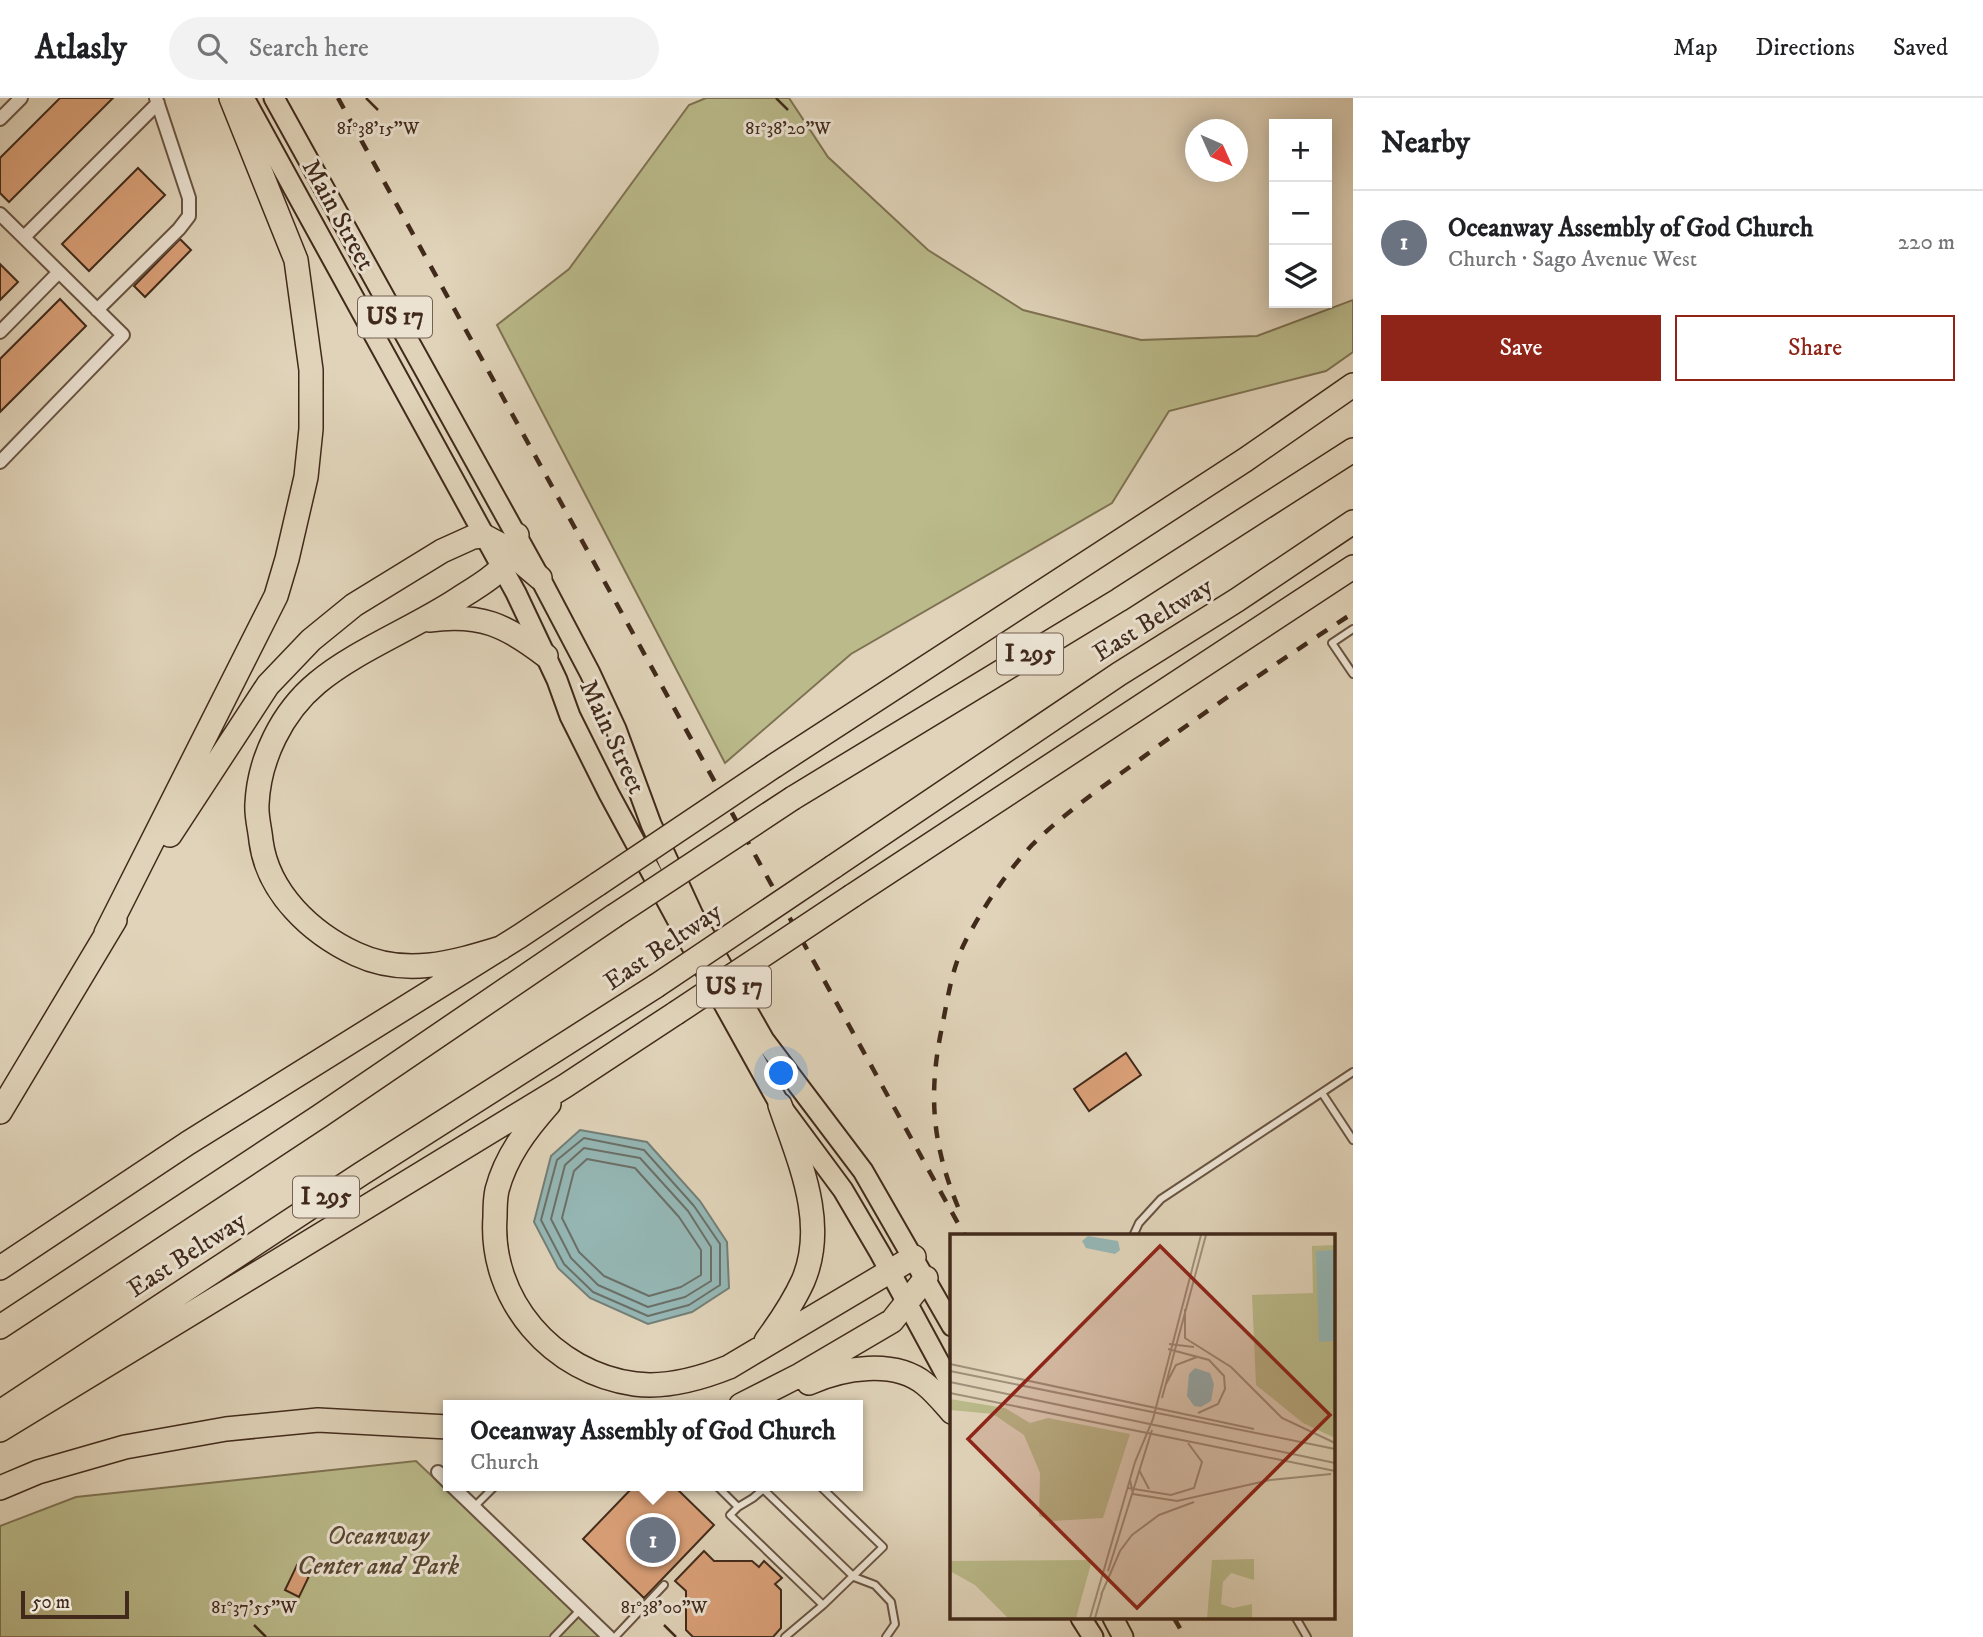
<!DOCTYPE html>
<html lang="en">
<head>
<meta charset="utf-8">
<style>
  :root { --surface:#fff; --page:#f2f2f2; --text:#202124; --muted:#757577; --line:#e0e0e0; --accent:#8f2418 }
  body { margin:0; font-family:"IM FELL DW Pica",serif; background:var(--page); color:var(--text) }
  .controls { position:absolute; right:21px; top:21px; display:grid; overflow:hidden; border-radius:0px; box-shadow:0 4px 18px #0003 }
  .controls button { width:63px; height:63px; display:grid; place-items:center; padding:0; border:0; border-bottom:2px solid var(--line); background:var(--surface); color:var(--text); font:35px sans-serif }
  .compass { position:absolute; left:1185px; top:21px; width:63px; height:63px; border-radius:50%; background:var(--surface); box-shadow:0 4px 18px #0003; rotate:135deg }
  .scale { position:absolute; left:21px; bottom:18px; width:108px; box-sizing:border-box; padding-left:7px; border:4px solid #412a1b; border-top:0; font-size:19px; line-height:24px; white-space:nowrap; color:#412a1b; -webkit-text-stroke:5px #ebe2d2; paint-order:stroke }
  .you { position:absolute; left:782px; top:976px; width:24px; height:24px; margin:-18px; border:5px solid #fff; border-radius:50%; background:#1a73e8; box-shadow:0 0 0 10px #1a73e833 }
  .badge { display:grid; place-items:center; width:46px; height:46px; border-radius:50%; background:var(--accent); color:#fff; font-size:23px; font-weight:700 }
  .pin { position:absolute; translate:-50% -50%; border:4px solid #fff; box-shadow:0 2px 7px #0006 }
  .popup { position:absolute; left:443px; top:1302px; width:420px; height:91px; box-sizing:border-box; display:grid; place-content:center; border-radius:0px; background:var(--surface); filter:drop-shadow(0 2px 5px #0005); font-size:23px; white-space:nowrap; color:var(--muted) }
  .popup b { font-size:26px; color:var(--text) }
  .popup::after { content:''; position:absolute; left:50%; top:100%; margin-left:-14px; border:14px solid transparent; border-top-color:var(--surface) }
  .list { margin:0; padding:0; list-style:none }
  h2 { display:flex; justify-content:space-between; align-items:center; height:91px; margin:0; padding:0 28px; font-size:30px }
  h2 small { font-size:23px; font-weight:400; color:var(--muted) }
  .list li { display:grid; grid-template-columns:46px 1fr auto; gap:21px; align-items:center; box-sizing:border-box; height:105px; padding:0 28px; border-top:2px solid var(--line) }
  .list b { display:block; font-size:26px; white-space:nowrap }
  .list p { margin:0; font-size:23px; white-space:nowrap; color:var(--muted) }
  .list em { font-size:23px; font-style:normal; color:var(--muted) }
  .actions { display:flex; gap:14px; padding:21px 28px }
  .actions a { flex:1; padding:16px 0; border:2px solid var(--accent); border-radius:0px; text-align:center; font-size:24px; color:var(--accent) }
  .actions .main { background:var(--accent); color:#fff }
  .icon { flex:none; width:38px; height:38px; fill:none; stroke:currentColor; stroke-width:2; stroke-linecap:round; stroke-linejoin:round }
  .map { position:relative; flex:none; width:1353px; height:1539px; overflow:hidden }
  header { display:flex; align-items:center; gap:42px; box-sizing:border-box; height:98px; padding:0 35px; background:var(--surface); border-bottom:2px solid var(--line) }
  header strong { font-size:33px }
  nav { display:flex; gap:38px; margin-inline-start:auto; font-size:24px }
  .search { width:490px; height:63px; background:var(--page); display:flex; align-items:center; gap:18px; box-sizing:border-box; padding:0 24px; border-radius:38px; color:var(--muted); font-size:26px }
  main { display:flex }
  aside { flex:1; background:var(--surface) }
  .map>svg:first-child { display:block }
</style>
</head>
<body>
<header>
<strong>Atlasly</strong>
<div class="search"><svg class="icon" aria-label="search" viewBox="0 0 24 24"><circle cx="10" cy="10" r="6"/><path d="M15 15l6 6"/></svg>Search here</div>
<nav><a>Map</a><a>Directions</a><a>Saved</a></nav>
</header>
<main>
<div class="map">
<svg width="1353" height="1539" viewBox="0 0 1353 1539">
  <rect width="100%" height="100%" fill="#e0d3b9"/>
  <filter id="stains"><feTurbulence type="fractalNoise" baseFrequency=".00286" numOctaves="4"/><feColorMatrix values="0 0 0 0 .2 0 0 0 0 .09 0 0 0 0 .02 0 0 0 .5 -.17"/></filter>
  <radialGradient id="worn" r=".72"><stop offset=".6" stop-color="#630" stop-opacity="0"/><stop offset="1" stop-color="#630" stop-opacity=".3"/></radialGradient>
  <path fill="#baba8a" stroke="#7e7252" stroke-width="2" d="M706,0H789L828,59L928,152L1023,212L1141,242L1257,238L1353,202V254L1326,273L1169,313L1112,405L851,556L725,665L497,227L569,171L689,7Z
    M416,1363L601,1539H0V1428L76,1399Z"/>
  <path fill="#95b7b5" stroke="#737f77" stroke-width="2" d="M580,1032L647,1044L700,1103L727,1144L729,1190L692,1214L648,1226L590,1200L558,1170L534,1124L551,1058Z"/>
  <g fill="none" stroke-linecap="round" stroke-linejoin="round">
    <path stroke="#6b7068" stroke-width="2" d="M584,1040L644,1052L694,1108L720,1146V1187L689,1207L648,1218L593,1194L564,1166L541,1122L557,1062Z
      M584,1050L640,1060L688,1113L711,1149V1183L685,1199L648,1209L598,1187L571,1160L551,1121L565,1067Z
      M587,1061L635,1070L679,1119L701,1152V1177L681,1189L649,1198L604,1178L579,1154L562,1120L574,1073Z"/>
  </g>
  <path fill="#daa078" stroke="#412a1b" stroke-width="2" d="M60,0H113L9,104L0,95V60Z
    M138,70L165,97L89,173L62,146Z
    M180,141L191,152L145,199L134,188Z
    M0,166L18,184L0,202Z
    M60,201L86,228L0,314V261Z
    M1126,955L1141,977L1089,1013L1074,991Z
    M634,1388H674L714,1427L644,1500L583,1441Z
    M704,1453L714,1463H752L759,1469L764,1463L782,1480L775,1486L781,1492V1530L773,1539H693L686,1532V1493L675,1483Z
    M297,1467L311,1474L299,1499L285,1492Z"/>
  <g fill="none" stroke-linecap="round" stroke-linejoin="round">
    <g stroke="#695442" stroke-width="10">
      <path id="lane" d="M1353,531L1332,545L1353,576
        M1322,995L1353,1042
        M1133,1138L1139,1125L1161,1101L1353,974
        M717,1388L738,1409L730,1417L823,1507
        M763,1391L854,1479L875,1487L891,1504L895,1526L886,1539
        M474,1409L495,1388
        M738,1409L753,1400L767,1388
        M1296,1520L1307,1539
        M554,1539L580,1512
        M615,1539L664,1487
        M785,1539L823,1507L883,1449L820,1388"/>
    </g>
    <g stroke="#695442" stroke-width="16">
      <path id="street" d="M0,21L21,0
        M0,116L123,237L0,364
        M24,139L158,5
        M97,212L179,131L189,118V100L156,0
        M0,234L59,174
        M438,1374L448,1384
        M452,1388L609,1539"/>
    </g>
    <g stroke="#412a1b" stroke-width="23">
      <path id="primary" d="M244,0L516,495L557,582L570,618L609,696L680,827L780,1007L843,1092L880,1155L952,1288
        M274,0L540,480L590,575L616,631L651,726L693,817L764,942L863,1073L952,1228
        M1081,1520L1093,1539
        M1113,1520L1123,1539"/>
    </g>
    <g stroke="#412a1b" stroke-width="26">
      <path id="highway" d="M429,522C480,515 506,527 546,558
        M774,668L1245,362L1353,287
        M793,700L1119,502L1353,352
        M170,737L268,587L311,542L354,507L442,453L473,439L484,438L501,447L540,480
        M833,769L1119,576L1237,502L1353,424
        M852,798L1353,469
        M106,835L276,498L287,461L306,379L311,331V272L296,162L231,0
        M501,850C452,865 405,879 356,856C311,835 268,795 261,743C260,731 256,718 257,706C259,661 282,614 317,585C355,553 414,530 458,501C490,480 506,476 517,437
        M549,1006C526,1032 506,1058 497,1092C495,1101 495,1110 495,1119C489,1202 553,1275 635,1286C667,1290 699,1281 729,1269L914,1159
        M0,1014L115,822
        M0,1170L188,1045L520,838L598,786
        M0,1229L320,1018L614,818
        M766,1243C780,1224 793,1205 803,1183C828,1125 799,1063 780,1007
        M809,1285C842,1270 894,1261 925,1286C935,1294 944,1305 952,1314
        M741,1307L800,1277L892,1223L926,1180
        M0,1314L361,1076L656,888
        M0,1332L565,988L676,915
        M0,1390L38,1374L125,1349L226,1331L318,1322L448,1329"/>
    </g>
    <use href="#lane" stroke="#ebe2d2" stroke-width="6"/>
    <use href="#street" stroke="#ebe2d2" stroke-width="12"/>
    <use href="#primary" stroke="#e0d3b9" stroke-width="19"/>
    <use href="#highway" stroke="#e0d3b9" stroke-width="23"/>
    <path stroke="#412a1b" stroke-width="4.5" stroke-dasharray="12 12" stroke-linecap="butt" d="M338,0L965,1138
      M958,1109C932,1046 928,996 942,929C948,899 952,869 966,842C984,808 1006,775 1032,747C1062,717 1097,693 1131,668C1204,614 1278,564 1353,515
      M1174,1520L1185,1539"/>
    <g stroke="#412a1b" stroke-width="26" stroke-linecap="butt">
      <path id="highway-bridge" d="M598,786L774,668
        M614,818L793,700
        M656,888L833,769
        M676,915L852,798"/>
    </g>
    <use href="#highway-bridge" stroke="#e0d3b9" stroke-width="23"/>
  </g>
  <path fill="none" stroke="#412a1b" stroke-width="2.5" d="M366,0L378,12M776,0L788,12M254,1527L266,1539M664,1527L676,1539"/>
  <g text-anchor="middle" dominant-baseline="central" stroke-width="6" stroke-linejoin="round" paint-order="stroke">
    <g fill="#ebe2d2" stroke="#746152" stroke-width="2">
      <rect x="358" y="198.5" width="74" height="41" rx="5"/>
      <rect x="997" y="535.5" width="66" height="41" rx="5"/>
      <rect x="697" y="868.5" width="74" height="41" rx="5"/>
      <rect x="293" y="1078.5" width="66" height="41" rx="5"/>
    </g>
    <g font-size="24" font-weight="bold" fill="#412a1b">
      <text x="395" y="219">US 17</text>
      <text x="1030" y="556">I 295</text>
      <text x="734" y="889">US 17</text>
      <text x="326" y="1099">I 295</text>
    </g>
    <g font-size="26" fill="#412a1b" stroke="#ebe2d2">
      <text transform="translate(338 117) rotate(61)">Main Street</text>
      <text transform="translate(1153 522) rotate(-32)">East Beltway</text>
      <text transform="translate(612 639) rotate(65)">Main Street</text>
      <text transform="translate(663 849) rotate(-34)">East Beltway</text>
      <text transform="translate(187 1157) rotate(-33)">East Beltway</text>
    </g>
    <g font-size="26" font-style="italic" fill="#594731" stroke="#ebe2d2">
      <text x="378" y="1438">Oceanway<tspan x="378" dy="30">Center and Park</tspan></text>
    </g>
  </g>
  <g transform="translate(950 1136)">
    <rect width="385" height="385" fill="#e0d3b9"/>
    <path d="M385,11V204L353,189L306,151L302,61L363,59L362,12ZM0,165L55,174L80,189L98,184L180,200L153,284L102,287L89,282L90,239L74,201L43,180L0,176ZM304,325V346L281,339L273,348L271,370L283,374L302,370V384H257L262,326ZM142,326L126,384H58L25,351L0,337V327Z" fill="#baba8a"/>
    <path d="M138,2L168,7L170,16L165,20L136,14L132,7ZM385,16V107L369,108L366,17ZM245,134L260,139L264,150L261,167L251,173L244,172L237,162L239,140Z" fill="#95b7b5"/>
    <path fill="none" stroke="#a08f7a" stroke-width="2" d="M235,75V104L281,133L332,184L385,209M219,110L244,113M218,115L259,126L274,142L275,155L268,170L248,179M0,130L304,195M0,137L385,215M0,148L385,229M216,150L226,131L247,123M0,159L385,237M212,164L256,1M189,236L199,255M180,246L183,260L227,267L320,246L381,240M178,254L221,261L244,254L252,228L238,209M158,337L202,196M151,361L170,317L182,301L209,281L244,268M140,384L185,228L203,185L251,1M145,384L152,360"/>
    <path fill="#8f2418" fill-opacity="0.15" stroke="#8f2418" stroke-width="3.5" d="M210,12L380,181L187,374L18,205Z"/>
    <rect width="385" height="385" fill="none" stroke="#412a1b" stroke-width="3.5"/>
  </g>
  <g font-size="18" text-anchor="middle" fill="#412a1b" stroke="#ebe2d2" stroke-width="6" stroke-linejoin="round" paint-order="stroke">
    <text x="378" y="36">81°38'15"W</text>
    <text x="788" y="36">81°38'20"W</text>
    <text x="254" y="1515">81°37'55"W</text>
    <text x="664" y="1515">81°38'00"W</text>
  </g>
  <rect width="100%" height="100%" filter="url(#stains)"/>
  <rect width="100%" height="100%" fill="url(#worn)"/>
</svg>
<div class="controls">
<button>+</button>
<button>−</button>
<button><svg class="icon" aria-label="layers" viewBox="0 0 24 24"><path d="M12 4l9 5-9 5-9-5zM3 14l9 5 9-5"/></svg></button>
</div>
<svg class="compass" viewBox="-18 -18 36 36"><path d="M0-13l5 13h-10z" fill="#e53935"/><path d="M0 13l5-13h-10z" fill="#757577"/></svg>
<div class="scale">50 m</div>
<div class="you"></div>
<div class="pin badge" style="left:653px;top:1442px;background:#6b7280">1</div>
<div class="popup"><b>Oceanway Assembly of God Church</b>Church</div>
</div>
<aside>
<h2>Nearby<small></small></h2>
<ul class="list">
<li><span class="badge" style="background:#6b7280">1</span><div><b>Oceanway Assembly of God Church</b><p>Church · Sago Avenue West</p></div><em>220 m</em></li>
</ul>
<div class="actions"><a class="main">Save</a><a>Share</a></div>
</aside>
</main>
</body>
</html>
